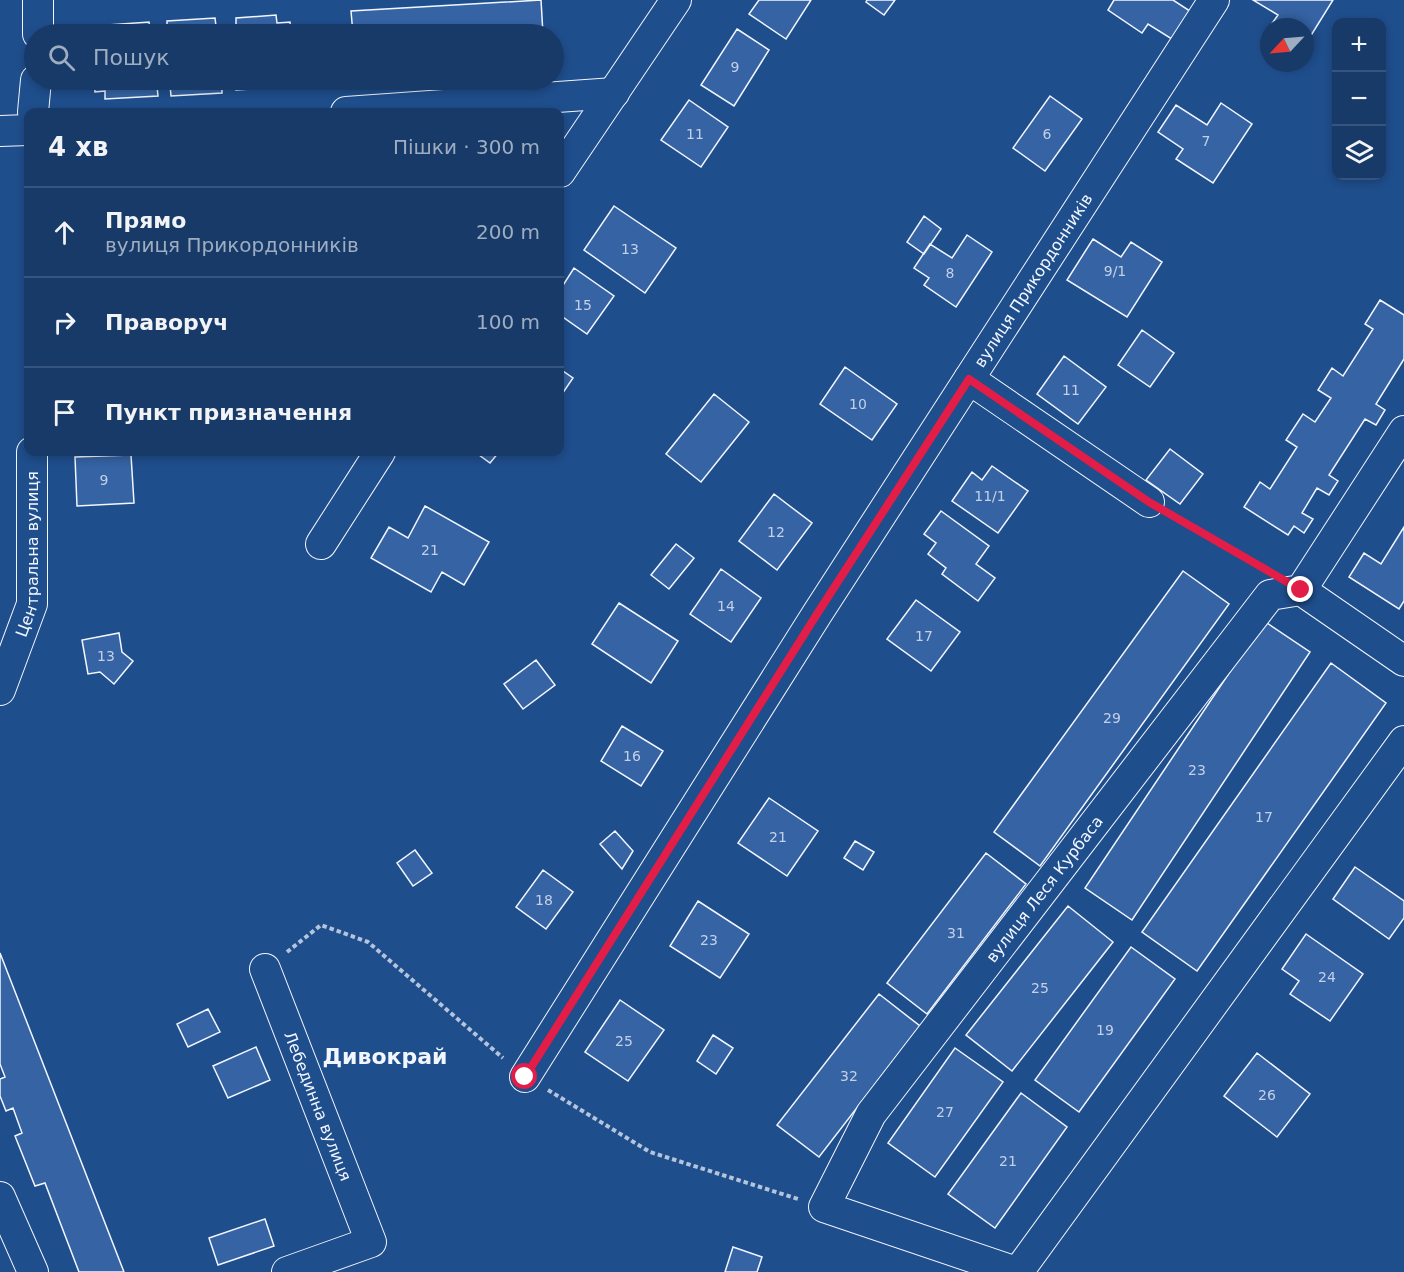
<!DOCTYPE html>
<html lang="uk">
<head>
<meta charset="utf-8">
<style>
  :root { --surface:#173a69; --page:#244571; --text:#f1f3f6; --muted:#9eadc0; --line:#36547d }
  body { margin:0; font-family:"DejaVu Sans",sans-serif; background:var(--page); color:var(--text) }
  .controls { position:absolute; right:18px; top:18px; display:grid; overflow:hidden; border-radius:12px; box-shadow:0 3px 9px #0003 }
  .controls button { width:54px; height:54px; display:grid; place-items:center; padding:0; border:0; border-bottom:2px solid var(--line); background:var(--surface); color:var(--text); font:30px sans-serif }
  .compass { position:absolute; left:1260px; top:18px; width:54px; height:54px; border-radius:50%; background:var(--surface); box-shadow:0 3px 9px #0003; rotate:244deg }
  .stop { position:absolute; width:18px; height:18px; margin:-14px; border:4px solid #e11d48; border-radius:50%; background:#fff }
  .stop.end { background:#e11d48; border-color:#fff; box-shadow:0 2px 6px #0008 }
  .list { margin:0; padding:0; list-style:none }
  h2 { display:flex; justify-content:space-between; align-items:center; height:78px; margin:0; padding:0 24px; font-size:26px }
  h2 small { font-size:20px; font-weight:400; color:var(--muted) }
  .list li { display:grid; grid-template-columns:39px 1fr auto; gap:18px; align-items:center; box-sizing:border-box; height:90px; padding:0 24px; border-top:2px solid var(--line) }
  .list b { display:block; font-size:22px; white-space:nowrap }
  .list p { margin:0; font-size:20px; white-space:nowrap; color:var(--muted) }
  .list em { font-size:20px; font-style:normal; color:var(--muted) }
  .icon { flex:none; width:33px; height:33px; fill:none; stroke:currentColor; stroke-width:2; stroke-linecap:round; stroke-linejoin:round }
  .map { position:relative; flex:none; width:1404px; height:1272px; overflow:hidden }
  .search { position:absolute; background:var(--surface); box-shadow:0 3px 9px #0003; left:24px; top:24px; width:540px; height:66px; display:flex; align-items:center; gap:15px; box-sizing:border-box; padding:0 21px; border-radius:33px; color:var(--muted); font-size:22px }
  .panel { position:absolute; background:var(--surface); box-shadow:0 3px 9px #0003; left:24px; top:108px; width:540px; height:348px; border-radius:12px }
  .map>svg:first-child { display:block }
</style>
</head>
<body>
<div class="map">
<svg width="1404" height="1272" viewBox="0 0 1404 1272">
  <rect width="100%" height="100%" fill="#1f4e8c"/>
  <path fill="#3563a3" stroke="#f2f6ff" stroke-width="1.5" d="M541,0L543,34H353L351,11Z
    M759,0H811L786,39L749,14Z
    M867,0H895L884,15L866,2Z
    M1114,0H1173L1193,13L1175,41L1148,24L1142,33L1108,10Z
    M1253,0H1333L1305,45V27H1274L1271,25L1278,15Z
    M276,15L277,23L290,22L291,34H109L108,25L149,22L150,30L167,29V21L215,18L216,26L236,25V18Z
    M737,29L769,50L734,106L701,85Z
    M94,80H284V87L236,90L235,82L222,83V93L171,96L170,85L157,86L158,96L105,99V91L95,92Z
    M1050,96L1082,119L1045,171L1013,148Z
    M689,100L728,127L701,167L661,140Z
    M1221,103L1252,124L1213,183L1176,159L1183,149L1158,132L1176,105L1207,125Z
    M614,206L676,248L645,293L584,250Z
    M924,216L941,229L924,254L907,242Z
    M967,235L992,252L956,307L924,285L929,278L914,268L930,244L952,258Z
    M1093,239L1121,257L1131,242L1162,262L1127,317L1067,280Z
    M574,268L614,296L587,334L560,315V290Z
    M1380,300L1404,315V359L1376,404L1385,410L1376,425L1365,419L1329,475L1338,481L1329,495L1317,488L1302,513L1313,519L1304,533L1294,526L1288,535L1244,507L1260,482L1270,489L1297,447L1286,440L1303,414L1315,422L1331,398L1318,390L1332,368L1343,376L1373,329L1365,324Z
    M1142,330L1174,353L1150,387L1118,365Z
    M1064,356L1106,387L1078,424L1037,394Z
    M845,367L897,404L872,440L820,404Z
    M560,369L573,378L560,397Z
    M714,394L749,422L701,482L666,454Z
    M1170,449L1203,474L1180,504L1146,480Z
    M475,452H499L490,463Z
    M131,455L134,503L77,506L75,457Z
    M992,466L1028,491L998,533L952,501L972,472L982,480Z
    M774,494L812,523L777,570L739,541Z
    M425,506L489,542L464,585L442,572L431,592L371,558L389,527L408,538Z
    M941,511L989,546L976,564L995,578L978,601L942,574L946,568L928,554L936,543L924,534Z
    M1404,527V601L1399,609L1349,577L1364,553L1381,564Z
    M676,544L694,558L669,589L651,575Z
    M721,569L761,598L731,642L690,614Z
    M1183,571L1229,604L1040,866L994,832Z
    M916,600L960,632L931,671L887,639Z
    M619,603L678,641L651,683L592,644Z
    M1264,621L1310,652L1132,920L1085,888Z
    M119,633L122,652L133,661L114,684L100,672L88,674L82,640Z
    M536,660L555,685L523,709L504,684Z
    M1331,663L1386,703L1197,971L1142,932Z
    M622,726L663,751L641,786L601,761Z
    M769,798L818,831L787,876L738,843Z
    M615,831L633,851L622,869L600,844Z
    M855,841L874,852L863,870L844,858Z
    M415,850L432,873L413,886L397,863Z
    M986,853L1026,884L927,1014L887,983Z
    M1355,867L1404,901V918L1389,939L1333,899Z
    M543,870L573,892L546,929L516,907Z
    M698,901L749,934L720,978L670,946Z
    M1068,906L1113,942L1012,1071L966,1035Z
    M1306,934L1363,974L1330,1021L1290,994L1299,981L1282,969Z
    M1131,947L1175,979L1079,1112L1035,1080Z
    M0,953L124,1272H79L45,1183L35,1186L15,1136L22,1133L13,1108L6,1111L0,1096V1079L5,1077L0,1064Z
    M879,994L920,1026L819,1157L777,1125Z
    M620,1000L664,1030L628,1081L585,1052Z
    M208,1009L220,1032L188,1047L177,1024Z
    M713,1035L733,1048L716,1074L697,1061Z
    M256,1047L270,1080L228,1098L213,1066Z
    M955,1048L1003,1082L935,1177L888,1143Z
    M1257,1053L1310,1094L1277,1137L1224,1096Z
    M1021,1093L1067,1127L995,1228L948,1194Z
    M265,1219L274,1246L218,1265L209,1238Z
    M733,1247L762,1257L757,1272H725Z"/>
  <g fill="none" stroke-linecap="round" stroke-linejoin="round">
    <g stroke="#f2f6ff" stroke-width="32">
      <g id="minor">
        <path d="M38,0V34"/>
        <path d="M33,112L36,80"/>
        <path d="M346,112L614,93"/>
        <path d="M0,131L28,130"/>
        <path d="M560,172L676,0"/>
        <path d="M969,379L1149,502"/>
        <path d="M321,544L380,452"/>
        <path d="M1301,590L1404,661"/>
        <path id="s1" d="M0,690L32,604V452"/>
        <path id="s2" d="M265,969L371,1242L287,1272"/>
        <path id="s3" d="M525,1077L817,614L1214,0"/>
        <path d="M0,1197L33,1272"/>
        <path id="s4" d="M1016,1272L824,1207L871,1114L1270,595L1301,590L1404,431"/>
        <path d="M1018,1272L1404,741"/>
      </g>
    </g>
    <path stroke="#b3c4dc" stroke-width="4" stroke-dasharray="4.5 3" stroke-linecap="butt" d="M1172,515L1264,568
      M287,952L321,925L368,942L503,1058
      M548,1090L650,1152L798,1199"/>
    <use href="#minor" stroke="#1f4e8c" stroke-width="30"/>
  </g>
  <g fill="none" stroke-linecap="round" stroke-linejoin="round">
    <path stroke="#e11d48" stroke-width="8" d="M525,1077L817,614L969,379L1149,502L1301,590"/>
  </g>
  <g text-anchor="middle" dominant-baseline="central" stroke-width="4.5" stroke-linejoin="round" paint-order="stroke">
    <g font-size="14" fill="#c3d1e8">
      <text x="735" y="67">9</text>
      <text x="695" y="134">11</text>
      <text x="1047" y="134">6</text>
      <text x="1206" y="141">7</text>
      <text x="630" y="249">13</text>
      <text x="1115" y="271">9/1</text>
      <text x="950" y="273">8</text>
      <text x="583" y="305">15</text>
      <text x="1071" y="390">11</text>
      <text x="858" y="404">10</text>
      <text x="104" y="480">9</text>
      <text x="990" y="496">11/1</text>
      <text x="776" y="532">12</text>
      <text x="430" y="550">21</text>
      <text x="726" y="606">14</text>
      <text x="924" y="636">17</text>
      <text x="106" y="656">13</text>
      <text x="1112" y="718">29</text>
      <text x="632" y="756">16</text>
      <text x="1197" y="770">23</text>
      <text x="1264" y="817">17</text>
      <text x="778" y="837">21</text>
      <text x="544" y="900">18</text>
      <text x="956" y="933">31</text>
      <text x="709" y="940">23</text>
      <text x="1327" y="977">24</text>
      <text x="1040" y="988">25</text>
      <text x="1105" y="1030">19</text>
      <text x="624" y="1041">25</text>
      <text x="849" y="1076">32</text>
      <text x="1267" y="1095">26</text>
      <text x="945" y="1112">27</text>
      <text x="1008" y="1161">21</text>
    </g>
    <g font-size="16" fill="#f2f6ff" stroke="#1f4e8c">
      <text stroke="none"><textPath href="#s3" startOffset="945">вулиця Прикордонників</textPath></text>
      <text stroke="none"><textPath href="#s1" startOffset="141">Центральна вулиця</textPath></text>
      <text stroke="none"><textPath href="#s4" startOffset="591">вулиця Леся Курбаса</textPath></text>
      <text stroke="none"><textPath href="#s2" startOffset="147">Лебединна вулиця</textPath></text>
    </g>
    <g font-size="22" font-weight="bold" fill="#f2f6ff" stroke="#1f4e8c">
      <text x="385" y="1056">Дивокрай</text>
    </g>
  </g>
</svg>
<div class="controls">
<button>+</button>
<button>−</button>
<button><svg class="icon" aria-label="layers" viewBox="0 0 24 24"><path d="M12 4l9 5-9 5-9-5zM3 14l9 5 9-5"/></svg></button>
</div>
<svg class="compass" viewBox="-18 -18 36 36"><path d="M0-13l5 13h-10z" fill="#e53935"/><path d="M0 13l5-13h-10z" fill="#9eadc0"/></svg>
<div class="stop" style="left:525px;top:1077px"></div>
<div class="stop end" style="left:1301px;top:590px"></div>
<div class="search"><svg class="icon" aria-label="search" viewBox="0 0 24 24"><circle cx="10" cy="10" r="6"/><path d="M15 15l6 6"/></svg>Пошук</div>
<section class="panel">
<h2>4 хв<small>Пішки · 300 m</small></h2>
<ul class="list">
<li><svg class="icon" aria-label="ahead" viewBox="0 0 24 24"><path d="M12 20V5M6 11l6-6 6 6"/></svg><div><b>Прямо</b><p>вулиця Прикордонників</p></div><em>200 m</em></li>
<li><svg class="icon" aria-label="right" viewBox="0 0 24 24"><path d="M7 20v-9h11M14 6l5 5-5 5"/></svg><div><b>Праворуч</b></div><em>100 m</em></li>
<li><svg class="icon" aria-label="arrive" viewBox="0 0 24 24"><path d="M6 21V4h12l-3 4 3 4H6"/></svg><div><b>Пункт призначення</b></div></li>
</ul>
</section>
</div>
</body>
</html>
